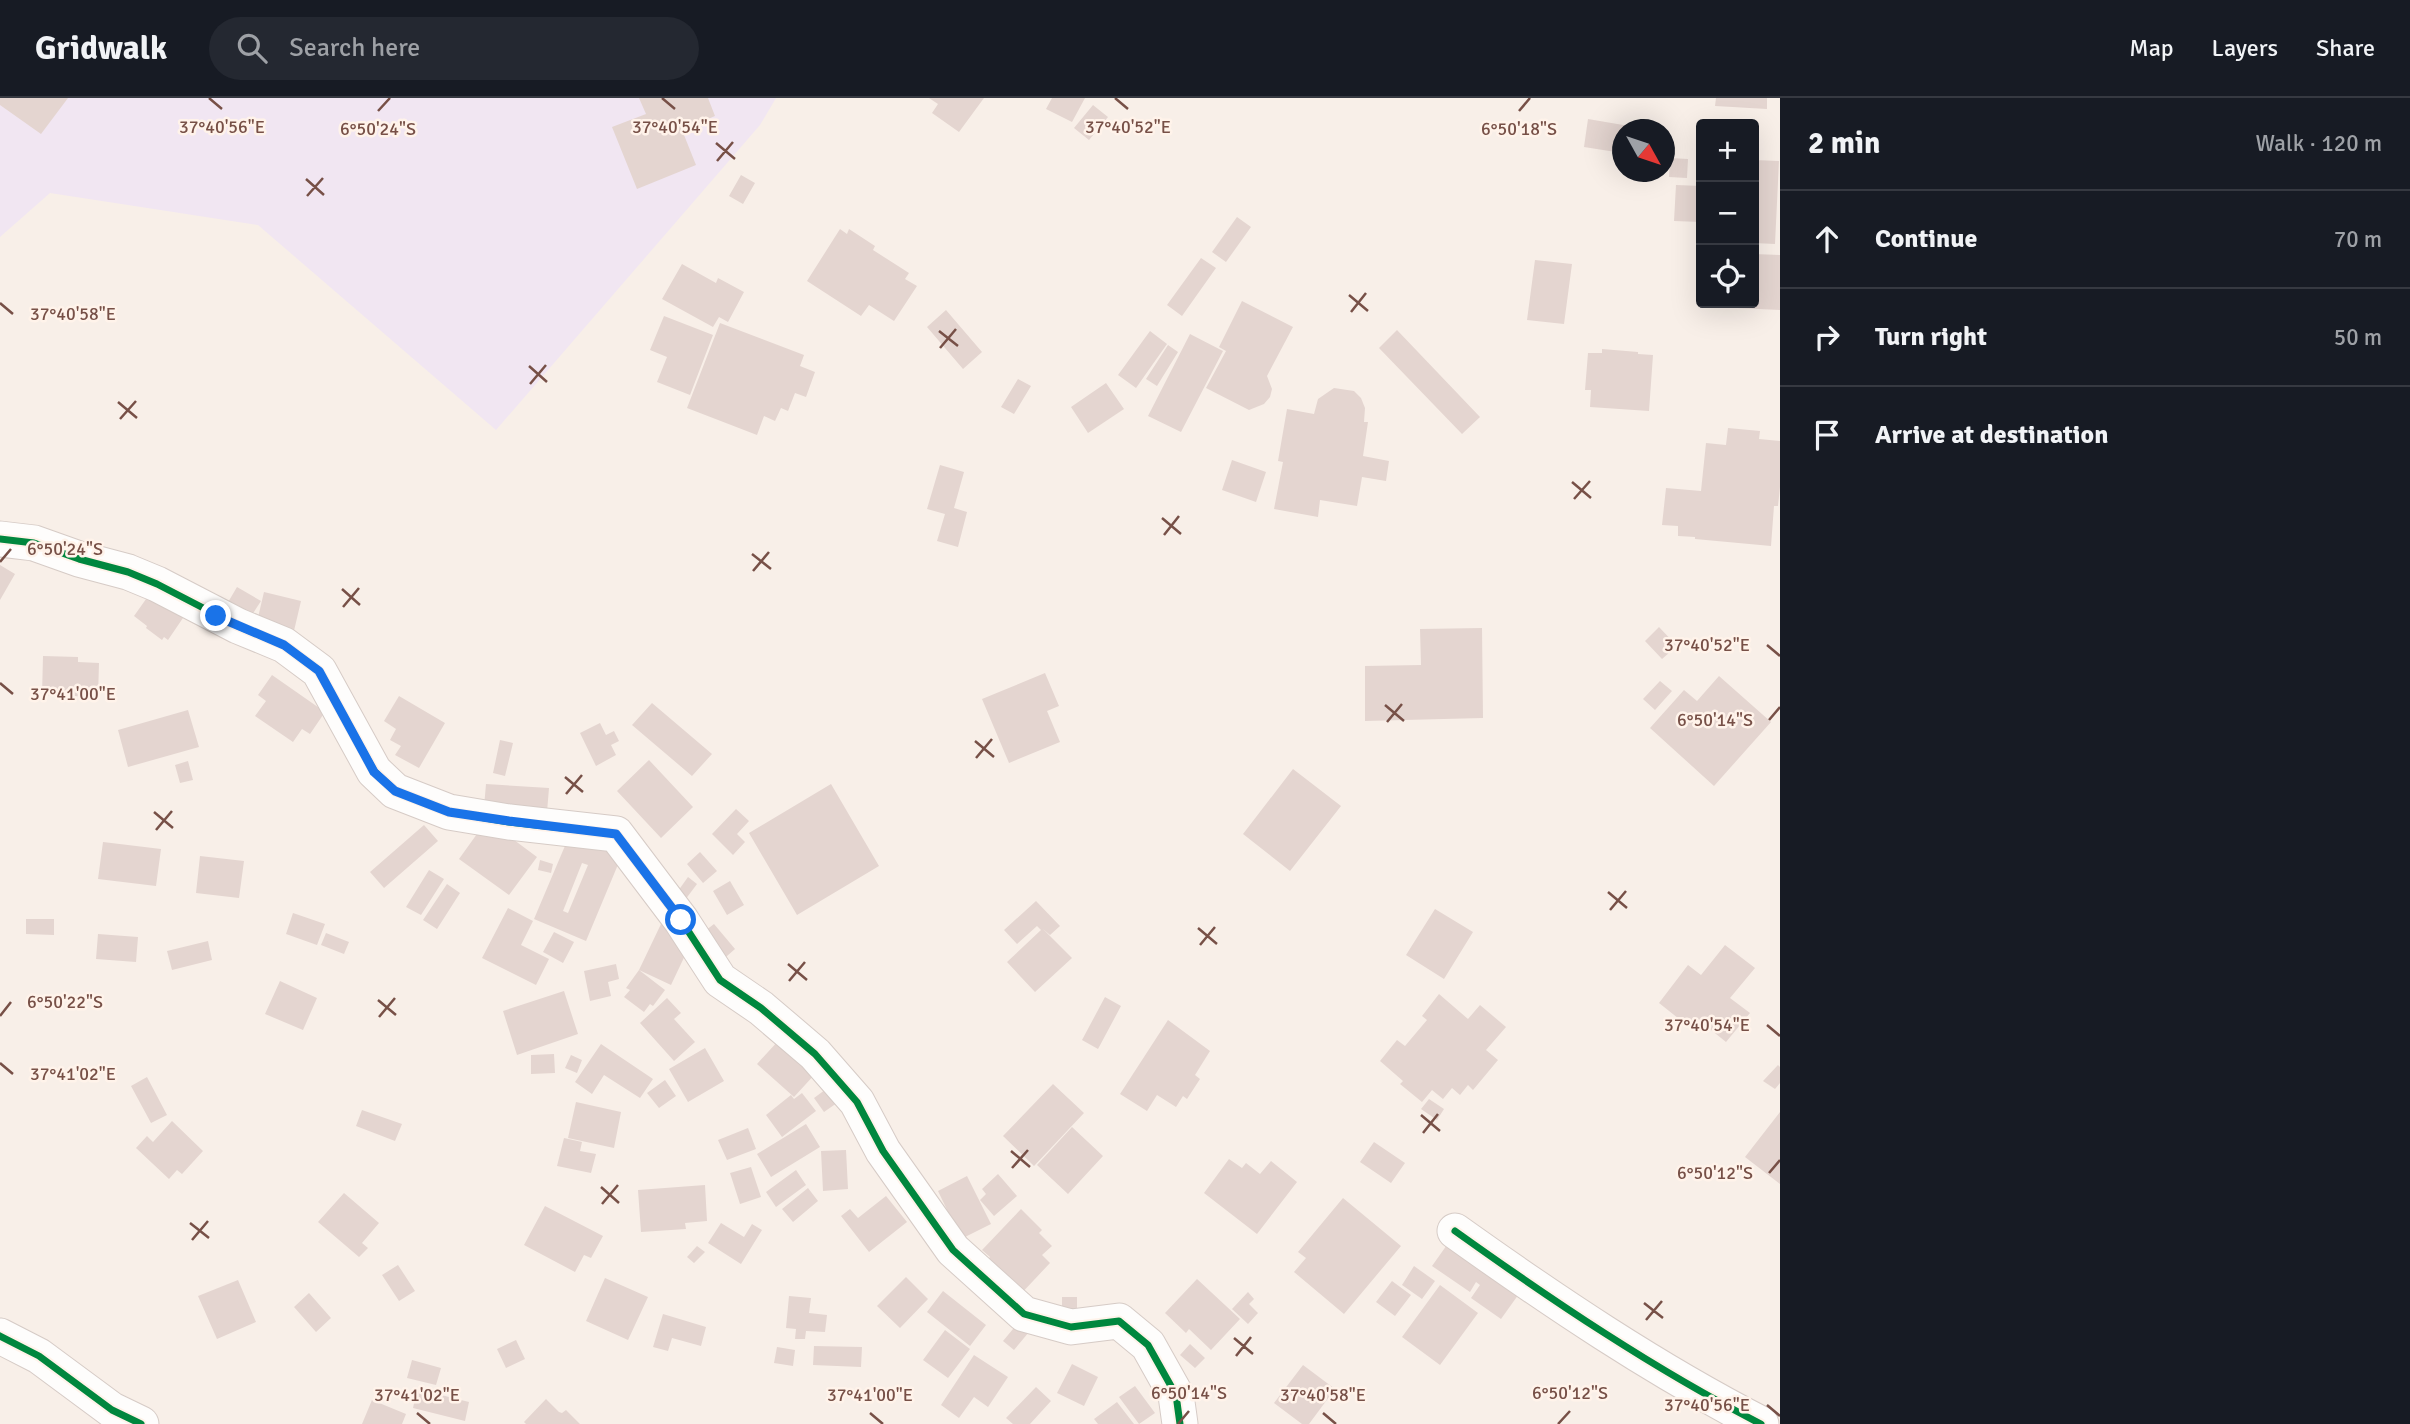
<!DOCTYPE html>
<html lang="en">
<head>
<meta charset="utf-8">
<style>
  :root { --surface:#171b24; --page:#242831; --text:#f1f3f6; --muted:#9ea1a6; --line:#363941 }
  body { margin:0; font-family:Signika,sans-serif; background:var(--page); color:var(--text) }
  .controls { position:absolute; right:21px; top:21px; display:grid; overflow:hidden; border-radius:7px; box-shadow:0 7px 28px #0002 }
  .controls button { width:63px; height:63px; display:grid; place-items:center; padding:0; border:0; border-bottom:2px solid var(--line); background:var(--surface); color:var(--text); font:35px sans-serif }
  .compass { position:absolute; left:1612px; top:21px; width:63px; height:63px; border-radius:50%; background:var(--surface); box-shadow:0 7px 28px #0002; rotate:130deg }
  .stop { position:absolute; width:21px; height:21px; margin:-16px; border:5px solid #1a73e8; border-radius:50%; background:#fff }
  .stop.end { background:#1a73e8; border-color:#fff; box-shadow:0 2px 7px #0008 }
  .list { margin:0; padding:0; list-style:none }
  h2 { display:flex; justify-content:space-between; align-items:center; height:91px; margin:0; padding:0 28px; font-size:30px }
  h2 small { font-size:23px; font-weight:400; color:var(--muted) }
  .list li { display:grid; grid-template-columns:46px 1fr auto; gap:21px; align-items:center; box-sizing:border-box; height:98px; padding:0 28px; border-top:2px solid var(--line) }
  .list b { display:block; font-size:26px; white-space:nowrap }
  .list em { font-size:23px; font-style:normal; color:var(--muted) }
  .icon { flex:none; width:38px; height:38px; fill:none; stroke:currentColor; stroke-width:2; stroke-linecap:round; stroke-linejoin:round }
  .map { position:relative; flex:none; width:1780px; height:1326px; overflow:hidden }
  header { display:flex; align-items:center; gap:42px; box-sizing:border-box; height:98px; padding:0 35px; background:var(--surface); border-bottom:2px solid var(--line) }
  header strong { font-size:33px }
  nav { display:flex; gap:38px; margin-inline-start:auto; font-size:24px }
  .search { width:490px; height:63px; background:var(--page); display:flex; align-items:center; gap:18px; box-sizing:border-box; padding:0 24px; border-radius:38px; color:var(--muted); font-size:26px }
  main { display:flex }
  aside { flex:1; background:var(--surface) }
  .map>svg:first-child { display:block }
</style>
</head>
<body>
<header>
<strong>Gridwalk</strong>
<div class="search"><svg class="icon" aria-label="search" viewBox="0 0 24 24"><circle cx="10" cy="10" r="6"/><path d="M15 15l6 6"/></svg>Search here</div>
<nav><a>Map</a><a>Layers</a><a>Share</a></nav>
</header>
<main>
<div class="map">
<svg width="1780" height="1326" viewBox="0 0 1780 1326">
  <rect width="100%" height="100%" fill="#f8efe8"/>
  <path fill="#f1e6f2" d="M0,0H776L760,27L496,332L258,127L50,95L0,139Z"/>
  <path fill="#e4d5d0" fill-rule="evenodd" d="M0,0H68L41,36L0,7Z
    M639,0H708L715,18L682,32L696,67L637,91L612,29L646,16Z
    M929,0H984L959,34L932,15L938,6Z
    M1052,0H1085L1072,24L1046,11Z
    M1716,0H1767V11L1715,8Z
    M1093,7L1108,19L1089,42L1074,30Z
    M1588,21L1629,28V32H1622V55L1584,49Z
    M1670,60L1688,61L1687,80L1669,79Z
    M1754,62L1779,63L1775,146L1754,145Z
    M741,77L755,85L743,106L729,98Z
    M1676,87L1701,88V124L1674,123Z
    M1237,119L1251,129L1226,164L1212,154Z
    M840,131L847,136L849,131L875,148L873,152L909,175L905,181L917,188L894,223L869,207L861,218L807,183Z
    M1754,156L1780,157V212L1737,210V205H1754Z
    M1201,160L1216,170L1182,218L1167,207Z
    M1535,162L1572,166L1564,226L1527,222Z
    M682,166L716,185L718,180L744,194L728,224L719,219L713,229L662,201Z
    M1242,203L1293,229L1267,278L1272,291L1270,299L1264,306L1249,312L1206,290L1226,253L1219,249Z
    M946,212L982,254L963,271L927,229Z
    M664,218L713,237L690,297L657,284L667,259L650,252Z
    M720,225L804,257L800,268L815,274L806,299L795,295L788,313L781,310L775,323L764,318L757,337L687,310Z
    M1397,232L1480,319L1462,336L1379,250Z
    M1150,233L1167,246L1136,290L1118,277Z
    M1190,236L1223,253L1181,334L1148,318Z
    M1168,247L1178,254L1157,288L1146,281Z
    M1602,251L1638,254V256L1653,257L1649,313L1590,309L1591,292H1585L1588,255H1602Z
    M1018,281L1031,288L1014,316L1001,309Z
    M1106,285L1124,311L1088,335L1071,309Z
    M1334,290L1354,293L1361,300L1365,310L1364,324H1368L1363,358L1389,363L1386,383L1362,379L1357,408L1320,402L1318,419L1274,411L1283,364L1278,363L1287,311L1314,316L1318,301Z
    M1728,330L1760,333L1759,341L1780,343V389L1778,408H1774L1771,448L1695,441V439L1678,438V428L1662,427L1666,390L1701,393L1706,345L1726,347Z
    M1232,362L1266,374L1256,404L1222,392Z
    M940,367L964,374L954,410L967,414L958,449L937,443L945,416L927,411Z
    M0,467L15,476L0,502Z
    M237,489L261,503L250,520L227,506Z
    M151,494L185,517L168,542L164,539L162,542L146,530L147,528L134,518Z
    M264,494L301,503L293,537L256,528Z
    M1659,529L1677,548L1662,561L1645,543Z
    M1482,530L1483,620L1365,623V568L1421,567L1420,531Z
    M43,558L78,559V564L99,565L98,599L42,597Z
    M1045,575L1059,608L1047,613L1060,644L1009,665L982,601Z
    M272,577L325,614L310,636L302,631L293,644L255,618L266,603L258,597Z
    M1719,578L1771,624L1714,688L1650,630L1684,592L1697,603Z
    M1660,583L1672,593L1655,612L1643,601Z
    M399,598L445,625L419,670L395,657L401,648L390,642L396,631L384,623Z
    M652,605L712,656L692,678L632,627Z
    M188,612L199,649L128,669L118,632Z
    M600,625L606,637L614,633L619,643L611,647L616,657L596,668L580,635Z
    M500,642L513,645L505,678L493,675Z
    M649,662L693,709L661,740L617,693Z
    M188,663L193,682L180,685L175,667Z
    M1293,671L1341,708L1290,773L1243,736Z
    M486,686L549,690L547,714L484,709Z
    M831,686L879,768L797,817L749,735Z
    M736,711L749,723L737,736L745,744L733,757L712,736Z
    M487,722L537,759L509,797L459,761Z
    M424,727L438,743L384,790L370,774Z
    M570,736L622,757L586,843L534,821ZM582,765L588,767L568,815L563,813Z
    M103,744L161,751L156,788L98,781Z
    M700,754L717,773L703,785L687,766Z
    M200,758L244,763L239,800L196,795Z
    M540,762L553,766L551,775L538,772Z
    M429,772L444,781L421,817L406,809Z
    M688,779L697,786L682,806L673,800Z
    M730,783L744,807L727,817L713,793Z
    M447,786L460,795L437,831L423,822Z
    M1036,803L1060,828L1050,837L1043,831L1072,860L1035,894L1007,864L1041,832L1037,828L1017,846L1004,832Z
    M508,810L533,823L521,847L549,861L536,887L482,860Z
    M1435,811L1473,834L1444,881L1406,857Z
    M293,815L325,826L317,847L286,836Z
    M26,821H54V837L26,836Z
    M661,826L689,839V849L671,887L639,872Z
    M714,826L735,851L719,865L697,839Z
    M554,834L574,844L563,865L543,854Z
    M326,835L349,844L344,856L321,847Z
    M98,836L138,839L136,864L96,861Z
    M208,843L212,862L172,872L167,853Z
    M1725,847L1755,870L1730,900L1750,915L1726,944L1695,919L1688,928L1659,905L1688,867L1701,877Z
    M616,866L619,881L608,884L611,898L590,903L584,873Z
    M639,872L665,892L653,908L650,906L644,914L624,899L630,892L626,890Z
    M280,883L317,900L303,932L265,916Z
    M564,893L578,936L517,957L503,913Z
    M1439,896L1468,921L1480,907L1506,929L1486,952L1498,962L1473,992L1468,987L1460,997L1452,990L1443,1001L1432,992L1422,1004L1400,986L1403,983L1380,963L1397,942L1405,948L1427,922L1422,918Z
    M1105,899L1121,908L1098,951L1082,942Z
    M667,900L681,915L674,921L695,944L674,963L640,925Z
    M1168,922L1210,953L1195,977L1200,981L1187,1001L1183,998L1176,1009L1157,997L1147,1013L1120,996Z
    M779,942L816,975L794,999L757,966Z
    M601,946L653,981L640,1000L604,977L592,996L575,984Z
    M705,950L724,983L688,1004L669,971Z
    M554,956L555,975L531,976V957Z
    M571,957L582,962L577,975L565,970Z
    M1778,967L1780,969V985L1775,991L1763,983Z
    M147,979L167,1017L151,1025L131,988Z
    M665,982L676,998L659,1010L647,995Z
    M833,986L844,1000L824,1014L814,1000Z
    M1053,986L1084,1015L1034,1068L1003,1038Z
    M802,995L816,1013L782,1039L766,1017L791,997L794,1001Z
    M1429,1001L1444,1011L1437,1022L1421,1011Z
    M576,1004L621,1014L614,1050L568,1040Z
    M362,1012L402,1026L395,1043L356,1028Z
    M1780,1014V1086L1745,1059Z
    M172,1023L203,1053L182,1076L177,1072L169,1081L136,1050L147,1038L153,1044Z
    M806,1026L820,1049L771,1079L757,1056Z
    M1072,1029L1103,1058L1068,1096L1037,1067Z
    M748,1030L756,1051L727,1062L718,1042Z
    M564,1040L582,1044L580,1053L596,1056L591,1075L557,1068Z
    M1374,1044L1405,1065L1391,1085L1360,1064Z
    M846,1052L848,1091L823,1093L821,1053Z
    M1229,1061L1242,1070L1246,1065L1260,1076L1271,1063L1297,1084L1257,1136L1204,1095Z
    M751,1069L761,1099L740,1106L730,1075Z
    M796,1072L806,1087L776,1109L766,1094Z
    M998,1076L1017,1098L994,1118L980,1102L986,1096L982,1091Z
    M967,1078L991,1126L961,1141L938,1093Z
    M705,1087L707,1123L685,1125L686,1131L641,1134L638,1092Z
    M808,1090L818,1103L793,1124L782,1111Z
    M344,1095L379,1125L362,1145L368,1150L359,1159L318,1124Z
    M886,1098L907,1124L869,1154L841,1118L850,1111L858,1120Z
    M1343,1100L1401,1148L1344,1216L1294,1174L1306,1160L1298,1154Z
    M545,1108L603,1138L591,1160L584,1157L575,1174L524,1147Z
    M1021,1111L1042,1132L1039,1135L1052,1148L1042,1157L1050,1165L1018,1199L984,1166L990,1159L982,1152Z
    M721,1125L744,1139L752,1126L762,1132L741,1166L708,1145Z
    M1449,1144L1521,1193L1501,1221L1471,1200L1480,1187L1476,1184L1470,1194L1432,1168Z
    M697,1148L705,1154L694,1165L687,1159Z
    M398,1167L415,1193L399,1203L382,1177Z
    M1414,1168L1435,1183L1422,1201L1402,1187Z
    M906,1179L928,1201L900,1230L877,1208Z
    M605,1180L648,1199L628,1242L586,1223Z
    M1197,1181L1240,1221L1211,1252L1189,1231L1186,1235L1165,1215Z
    M238,1182L256,1224L217,1241L198,1198Z
    M1392,1183L1411,1197L1395,1218L1376,1204Z
    M1440,1187L1478,1215L1440,1267L1402,1239Z
    M943,1193L986,1227L970,1248L927,1214Z
    M1248,1194L1254,1201L1249,1206L1258,1215L1248,1226L1232,1211Z
    M309,1195L331,1220L316,1234L294,1209Z
    M789,1198L811,1200L809,1215L827,1217L825,1234L806,1233L805,1241H795L796,1231L786,1230Z
    M1062,1199H1077V1218L1062,1210Z
    M663,1216L706,1229L701,1248L672,1240L668,1253L653,1249Z
    M1018,1225L1029,1234L1014,1252L1003,1243Z
    M945,1232L970,1251L948,1280L923,1262Z
    M516,1242L525,1261L506,1270L497,1251Z
    M1190,1246L1205,1260L1195,1270L1180,1257Z
    M814,1248L862,1249L861,1269L813,1267Z
    M777,1249L795,1252L793,1268L774,1265Z
    M974,1257L1008,1279L988,1309L974,1299L959,1320L941,1307Z
    M412,1262L441,1270L436,1287L407,1280Z
    M1072,1266L1098,1279L1084,1308L1057,1295Z
    M1303,1267L1335,1291L1309,1326H1302L1274,1305Z
    M1135,1288L1155,1315L1139,1326L1119,1299Z
    M1036,1289L1051,1303L1030,1326H1013L1006,1320Z
    M417,1291L469,1304L465,1323L413,1310Z
    M546,1301L559,1314L562,1315L566,1312L580,1326H526L524,1324Z
    M372,1302L406,1316L402,1326H362Z
    M1117,1304L1134,1326H1098L1094,1321Z"/>
  <g fill="none" stroke-linecap="round" stroke-linejoin="round">
    <g stroke="#d6cbc6" stroke-width="37">
      <path id="minor" d="M0,441L34,445L79,461L128,474L157,486L238,528L284,547L319,573L374,673L395,693L449,714L509,724L616,736L681,822L720,882L761,910L815,956L857,1004L883,1053L953,1152L1024,1216L1071,1229L1119,1223L1148,1247L1176,1297L1180,1326
        M1455,1133C1553,1203 1654,1271 1761,1326
        M0,1238L39,1258L112,1312L141,1326"/>
    </g>
    <use href="#minor" stroke="#fefdfc" stroke-width="35"/>
    <g stroke="#fff3ea" stroke-width="11">
      <path id="cycleway" d="M0,441L34,445L79,461L128,474L157,486L238,528L284,547L319,573L374,673L395,693L449,714L509,724L616,736L681,822L720,882L761,910L815,956L857,1004L883,1053L953,1152L1024,1216L1071,1229L1119,1223L1148,1247L1176,1297L1180,1326
        M1455,1133C1553,1203 1654,1271 1761,1326
        M0,1238L39,1258L112,1312L141,1326"/>
    </g>
    <use href="#cycleway" stroke="#00873e" stroke-width="7"/>
  </g>
  <g fill="none" stroke-linecap="round" stroke-linejoin="round">
    <path stroke="#1a73e8" stroke-width="9" d="M216,518L284,547L319,573L374,674L395,693L449,714L509,723L616,736L681,822"/>
  </g>
  <path fill="none" stroke="#775047" stroke-width="2.5" d="M209,0L222,11M662,0L675,11M1115,0L1128,11M378,13L390,0M1519,13L1530,0M716,45L735,61M717,63L733,44M306,81L324,97M307,98L323,80M1349,197L1368,213M0,205L13,216M1351,214L1366,195M939,233L958,248M940,250L956,231M529,268L547,284M530,286L546,267M118,304L137,320M120,321L136,303M1572,384L1591,400M1574,401L1590,383M1162,420L1181,436M1164,437L1179,418M752,456L771,471M0,464L11,451M753,473L769,454M342,491L360,507M343,509L359,490M1767,547L1780,558M0,585L13,596M1385,607L1404,623M1769,622L1780,609M1387,624L1402,606M975,643L994,659M976,660L992,641M565,679L583,694M566,696L582,677M154,714L173,730M156,732L172,713M1608,794L1627,810M1610,812L1626,793M1198,830L1217,846M1200,847L1215,829M788,866L807,882M789,883L805,864M378,902L396,917M0,918L11,904M379,919L395,900M1767,927L1780,938M0,965L13,976M1421,1017L1440,1033M1423,1035L1438,1016M1011,1053L1030,1069M1012,1070L1028,1052M1769,1075L1780,1062M601,1089L619,1105M602,1106L618,1087M190,1125L209,1140M192,1142L208,1123M1644,1205L1663,1220M1646,1222L1662,1203M1234,1240L1253,1256M1236,1258L1251,1239M1767,1307L1780,1318M417,1315L430,1326M870,1315L883,1326M1323,1315L1336,1326M1178,1326L1189,1313M1558,1326L1570,1313"/>
  <g font-size="18" text-anchor="middle" fill="#775047" stroke="#fff3ea" stroke-width="5" stroke-linejoin="round" paint-order="stroke">
    <text x="222" y="35">37°40'56"E</text>
    <text x="675" y="35">37°40'54"E</text>
    <text x="1128" y="35">37°40'52"E</text>
    <text x="378" y="37">6°50'24"S</text>
    <text x="1519" y="37">6°50'18"S</text>
    <text x="73" y="222">37°40'58"E</text>
    <text x="65" y="457">6°50'24"S</text>
    <text x="1707" y="553">37°40'52"E</text>
    <text x="73" y="602">37°41'00"E</text>
    <text x="1715" y="628">6°50'14"S</text>
    <text x="65" y="910">6°50'22"S</text>
    <text x="1707" y="933">37°40'54"E</text>
    <text x="73" y="982">37°41'02"E</text>
    <text x="1715" y="1081">6°50'12"S</text>
    <text x="1189" y="1301">6°50'14"S</text>
    <text x="1570" y="1301">6°50'12"S</text>
    <text x="417" y="1303">37°41'02"E</text>
    <text x="870" y="1303">37°41'00"E</text>
    <text x="1323" y="1303">37°40'58"E</text>
    <text x="1707" y="1313">37°40'56"E</text>
  </g>
</svg>
<div class="controls">
<button>+</button>
<button>−</button>
<button><svg class="icon" aria-label="locate" viewBox="0 0 24 24"><circle cx="12" cy="12" r="6"/><path d="M12 2v4M12 18v4M2 12h4M18 12h4"/></svg></button>
</div>
<svg class="compass" viewBox="-18 -18 36 36"><path d="M0-13l5 13h-10z" fill="#e53935"/><path d="M0 13l5-13h-10z" fill="#9ea1a6"/></svg>
<div class="stop" style="left:681px;top:822px"></div>
<div class="stop end" style="left:216px;top:518px"></div>
</div>
<aside>
<h2>2 min<small>Walk · 120 m</small></h2>
<ul class="list">
<li><svg class="icon" aria-label="ahead" viewBox="0 0 24 24"><path d="M12 20V5M6 11l6-6 6 6"/></svg><div><b>Continue</b></div><em>70 m</em></li>
<li><svg class="icon" aria-label="right" viewBox="0 0 24 24"><path d="M7 20v-9h11M14 6l5 5-5 5"/></svg><div><b>Turn right</b></div><em>50 m</em></li>
<li><svg class="icon" aria-label="arrive" viewBox="0 0 24 24"><path d="M6 21V4h12l-3 4 3 4H6"/></svg><div><b>Arrive at destination</b></div></li>
</ul>
</aside>
</main>
</body>
</html>
